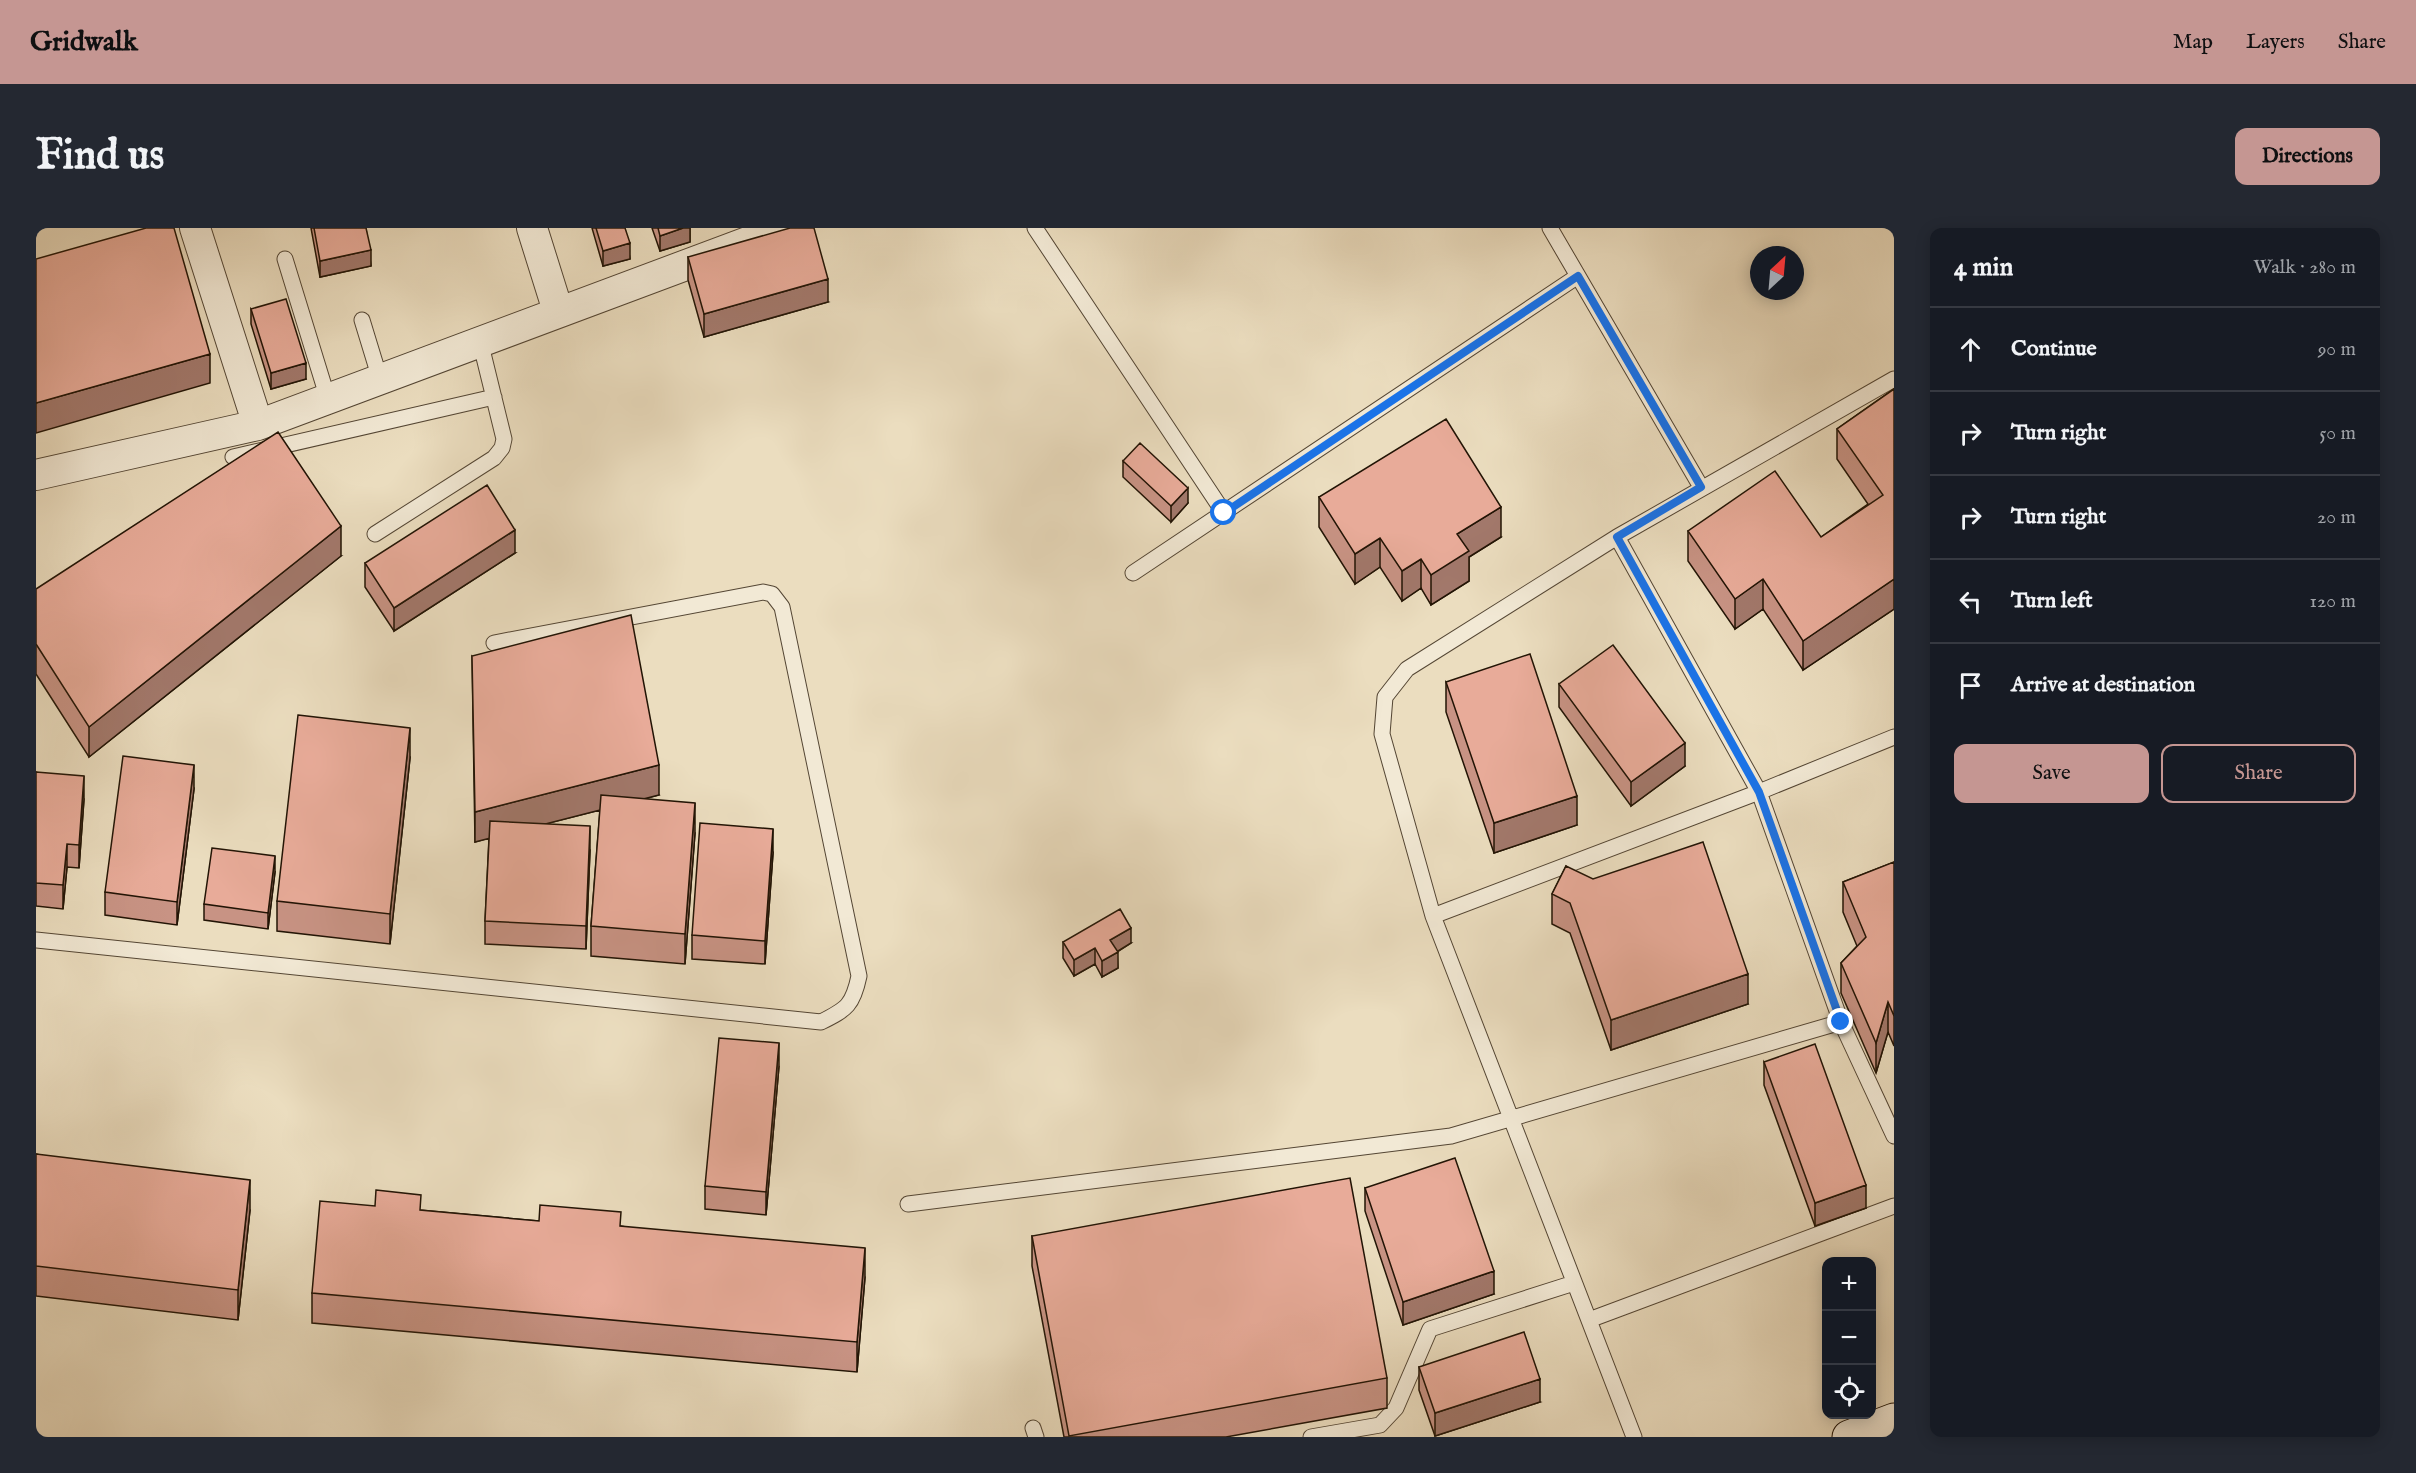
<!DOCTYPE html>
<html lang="en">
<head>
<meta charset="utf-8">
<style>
  :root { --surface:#171b24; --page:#242831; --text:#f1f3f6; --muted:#9ea1a6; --line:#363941; --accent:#c59692 }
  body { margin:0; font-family:"IM FELL English",serif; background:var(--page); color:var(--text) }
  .controls { position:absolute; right:18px; bottom:18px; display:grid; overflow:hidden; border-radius:12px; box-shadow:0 3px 15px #0003 }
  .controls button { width:54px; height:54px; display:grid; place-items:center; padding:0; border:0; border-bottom:2px solid var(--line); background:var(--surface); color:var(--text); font:30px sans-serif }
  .compass { position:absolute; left:1714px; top:18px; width:54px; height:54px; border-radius:50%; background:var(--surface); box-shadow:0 3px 15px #0003; rotate:26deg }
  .stop { position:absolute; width:18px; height:18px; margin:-14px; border:4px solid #1a73e8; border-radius:50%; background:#fff }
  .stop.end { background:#1a73e8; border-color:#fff; box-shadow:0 2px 6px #0008 }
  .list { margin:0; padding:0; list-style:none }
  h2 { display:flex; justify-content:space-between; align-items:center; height:78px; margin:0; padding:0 24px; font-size:26px }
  h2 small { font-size:20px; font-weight:400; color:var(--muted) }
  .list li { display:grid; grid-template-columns:39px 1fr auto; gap:18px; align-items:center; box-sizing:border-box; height:84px; padding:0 24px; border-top:2px solid var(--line) }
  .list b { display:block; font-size:22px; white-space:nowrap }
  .list em { font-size:20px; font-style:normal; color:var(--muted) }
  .actions { display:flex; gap:12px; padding:18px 24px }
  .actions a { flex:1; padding:14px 0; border:2px solid var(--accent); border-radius:12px; text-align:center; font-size:21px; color:var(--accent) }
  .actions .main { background:var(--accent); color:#111 }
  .icon { flex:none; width:33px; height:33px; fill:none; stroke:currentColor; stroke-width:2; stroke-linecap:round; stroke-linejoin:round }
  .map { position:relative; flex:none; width:1858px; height:1209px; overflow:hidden; border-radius:12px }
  header { display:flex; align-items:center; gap:36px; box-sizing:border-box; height:84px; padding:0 30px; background:var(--accent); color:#111 }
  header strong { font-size:28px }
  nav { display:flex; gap:33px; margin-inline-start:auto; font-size:21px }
  .intro { display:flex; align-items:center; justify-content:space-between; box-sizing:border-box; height:144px; padding:0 36px }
  h1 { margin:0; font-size:42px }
  .button { padding:15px 27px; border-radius:12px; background:var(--accent); color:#111; font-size:21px; font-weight:700 }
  main { display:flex; gap:36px; padding:0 36px }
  aside { flex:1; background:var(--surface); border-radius:12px; box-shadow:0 3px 15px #0003 }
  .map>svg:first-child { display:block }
</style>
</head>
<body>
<header>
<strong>Gridwalk</strong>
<nav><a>Map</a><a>Layers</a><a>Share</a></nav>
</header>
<div class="intro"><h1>Find us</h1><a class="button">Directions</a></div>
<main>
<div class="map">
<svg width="1858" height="1209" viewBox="0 0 1858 1209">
  <rect width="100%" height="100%" fill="#ebddbf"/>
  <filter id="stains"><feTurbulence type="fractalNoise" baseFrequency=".00333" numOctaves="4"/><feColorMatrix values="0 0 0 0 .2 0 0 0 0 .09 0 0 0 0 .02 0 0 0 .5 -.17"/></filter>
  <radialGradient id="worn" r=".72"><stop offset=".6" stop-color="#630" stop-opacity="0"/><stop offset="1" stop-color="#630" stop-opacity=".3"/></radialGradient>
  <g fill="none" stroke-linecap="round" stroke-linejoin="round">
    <g stroke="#544634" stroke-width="17">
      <path id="lane" d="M999,0L1188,285
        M1514,0L1665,259
        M249,31L292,171
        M326,92L344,151
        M197,229L458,169
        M339,306L458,230L466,220L468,211L444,113
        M1097,345L1542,48
        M1858,509L1723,564L1805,794L1858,908
        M1397,688L1723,564L1581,309
        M0,712L785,794C811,781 817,777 823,748L746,379L736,366L727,364L458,415
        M872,976L1415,908L1805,794
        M1553,1092L1858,978
        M997,1200L1000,1209
        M1275,1209L1344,1197L1360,1180L1394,1101L1538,1055
        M1598,1209L1397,688L1346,506L1349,469L1371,441L1581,309L1858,151"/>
    </g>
    <g stroke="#544634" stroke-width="32">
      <path id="street" d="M159,0L222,197
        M496,0L522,83
        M0,247L222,197L749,0"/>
    </g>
    <g stroke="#221405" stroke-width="35">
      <path id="secondary" d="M1813,1209L1858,1192"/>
    </g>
    <use href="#lane" stroke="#f2e9d5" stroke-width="15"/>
    <use href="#street" stroke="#f2e9d5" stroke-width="30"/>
    <use href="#secondary" stroke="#f2e9d5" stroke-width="33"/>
  </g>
  <path fill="#c89384" stroke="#221405" stroke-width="1.5" d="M275,0H330L335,38L284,49Z
    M556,0H589L594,31L567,38Z
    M616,0H654V14L624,23Z
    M652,29L792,74L668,109L652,52Z
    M215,81L270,151L235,161L215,96Z
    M1858,161V381L1767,442L1727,381L1699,401L1652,333V303L1785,309L1832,276L1801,231V201Z
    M1087,233L1152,275L1135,294L1087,249Z
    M1283,269L1465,309L1433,329V353L1395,377L1385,360L1366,373L1344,339L1319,356L1283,299Z
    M479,325L358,403L329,359V335Z
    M305,328L53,529L0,446V361Z
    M436,428L623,567L608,571L659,605L649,736L555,728V698L564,582L509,596L554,622L550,721L449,716V693L453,610L439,614Z
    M1410,454L1541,597L1458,625L1410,484Z
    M1523,456L1649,538L1595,578L1523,479Z
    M374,530L354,716L241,703V673Z
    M0,544L48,571L43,640L31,639L27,681L0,678Z
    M158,561L141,697L69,687V664Z
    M737,625L729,736L656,731V707Z
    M1858,634V818L1852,804L1840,845L1805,765V735L1821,718L1807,684V654Z
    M1530,638L1712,776L1575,822L1534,705L1516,696V666Z
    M239,644L232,701L168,692V676Z
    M1027,714L1095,715L1081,724L1082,740L1066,749L1059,736L1038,748L1027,730Z
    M1728,834L1830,980L1779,998L1728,857Z
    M743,838L730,987L669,981V958Z
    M0,926L214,982L202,1092L0,1068Z
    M1329,960L1458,1066L1367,1097L1329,983Z
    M339,978L503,993L585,998L829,1049L821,1144L276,1095V1065Z
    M996,1008L1351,1150V1180L1190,1209H1028L996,1038Z
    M1383,1139L1504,1174L1399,1208L1383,1162Z"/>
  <path fill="#a2786b" stroke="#221405" stroke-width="1.5" d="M647,0H654V14L624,23V8Z
    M594,15V31L567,38V23Z
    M335,22V38L284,49V33Z
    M792,51V74L668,109V86Z
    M174,126V155L0,205V175Z
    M270,135V151L235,161V145Z
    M1152,260V275L1135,294V278Z
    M1465,279V309L1433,329V353L1395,377V347L1421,306Z
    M305,298V328L53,529V499Z
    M479,302V325L358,403V380Z
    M1344,310V339L1319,356V326Z
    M1385,331V360L1366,373V343Z
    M1727,351V381L1699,401V371Z
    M1858,351V381L1767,442V413Z
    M374,500V530L354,716V686Z
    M1649,515V538L1595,578V554Z
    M158,537V561L141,697V674Z
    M623,537V567L439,614V584Z
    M48,548V571L43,640V617Z
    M1541,568V597L1458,625V595Z
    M659,575V605L649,736V706Z
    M554,598V622L550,721V698Z
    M737,601V625L729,736V713Z
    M31,616V639L27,681V657Z
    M239,628V644L232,701V685Z
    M1095,700V715L1074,728V712Z
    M1059,720V736L1038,748V732Z
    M1082,724V740L1066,749V733Z
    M1712,746V776L1575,822V792Z
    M1852,774V804L1840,845V815Z
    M743,815V838L730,987V964Z
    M214,952V982L202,1092V1062Z
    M1830,957V980L1779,998V975Z
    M829,1020V1049L821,1144V1114Z
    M1458,1043V1066L1367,1097V1074Z
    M1504,1151V1174L1399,1208V1185Z"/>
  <path fill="#e8ab99" stroke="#221405" stroke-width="1.5" d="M110,0H138L174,126L0,175V31Z
    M278,0H330L335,22L284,33Z
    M560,0H589L594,15L567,23Z
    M622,0H647L624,8Z
    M754,0H778L792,51L668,86L652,29Z
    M250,71L270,135L235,145L215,81Z
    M1858,161V351L1767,413L1727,351L1699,371L1652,303L1739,243L1785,309L1847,267L1801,201Z
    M1410,191L1465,279L1421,306L1433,323L1395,347L1385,331L1366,343L1344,310L1319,326L1283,269Z
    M242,204L305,298L53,499L0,416V361Z
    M1104,215L1152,260L1135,278L1087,233Z
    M451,257L479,302L358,380L329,335Z
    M595,387L623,537L439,584L436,428Z
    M1577,417L1649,515L1595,554L1523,456Z
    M1494,426L1541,568L1458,595L1410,454Z
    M262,487L374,500L354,686L241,673Z
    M87,528L158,537L141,674L69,664Z
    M0,544L48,548L43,617L31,616L27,657L0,655Z
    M565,567L659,575L649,706L555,698Z
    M454,593L554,598L550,698L449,693Z
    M664,595L737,601L729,713L656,707Z
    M1667,614L1712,746L1575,792L1534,675L1516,666L1530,638L1557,651Z
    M176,620L239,628L232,685L168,676Z
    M1858,634V788L1852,774L1840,815L1805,735L1830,709L1807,654Z
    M1084,681L1095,700L1074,712L1082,724L1066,733L1059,720L1038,732L1027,714Z
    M683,810L743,815L730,964L669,958Z
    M1779,816L1830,957L1779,975L1728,834Z
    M0,926L214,952L202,1062L0,1038Z
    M1419,930L1458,1043L1367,1074L1329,960Z
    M1314,950L1351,1150L1033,1208L996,1008Z
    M340,962L385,967L384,982L503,993L504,977L585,984L584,998L829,1020L821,1114L276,1065L284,973L339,978Z
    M1488,1104L1504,1151L1399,1185L1383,1139Z"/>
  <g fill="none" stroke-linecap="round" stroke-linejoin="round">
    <path stroke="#1a73e8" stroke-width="8" d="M1188,285L1542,48L1665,259L1581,309L1723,564L1805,794"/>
  </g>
  <rect width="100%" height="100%" filter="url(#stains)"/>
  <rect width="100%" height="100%" fill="url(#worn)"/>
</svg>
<div class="controls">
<button>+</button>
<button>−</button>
<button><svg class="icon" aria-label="locate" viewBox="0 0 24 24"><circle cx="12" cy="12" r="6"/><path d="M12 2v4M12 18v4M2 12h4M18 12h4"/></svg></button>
</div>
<svg class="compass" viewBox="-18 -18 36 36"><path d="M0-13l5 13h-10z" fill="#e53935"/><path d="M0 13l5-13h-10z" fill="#9ea1a6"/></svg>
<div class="stop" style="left:1188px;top:285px"></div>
<div class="stop end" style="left:1805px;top:794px"></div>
</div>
<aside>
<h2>4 min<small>Walk · 280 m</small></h2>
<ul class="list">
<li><svg class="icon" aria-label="ahead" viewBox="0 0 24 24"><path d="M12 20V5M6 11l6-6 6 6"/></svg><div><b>Continue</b></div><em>90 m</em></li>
<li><svg class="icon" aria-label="right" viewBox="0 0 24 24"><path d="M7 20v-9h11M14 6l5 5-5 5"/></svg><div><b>Turn right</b></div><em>50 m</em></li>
<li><svg class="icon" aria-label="right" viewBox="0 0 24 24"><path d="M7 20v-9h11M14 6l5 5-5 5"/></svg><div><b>Turn right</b></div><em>20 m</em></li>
<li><svg class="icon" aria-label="left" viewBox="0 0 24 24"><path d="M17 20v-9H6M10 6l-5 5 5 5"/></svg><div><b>Turn left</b></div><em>120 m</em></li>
<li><svg class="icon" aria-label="arrive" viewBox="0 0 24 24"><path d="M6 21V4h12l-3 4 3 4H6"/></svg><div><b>Arrive at destination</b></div></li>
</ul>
<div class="actions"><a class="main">Save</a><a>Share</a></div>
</aside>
</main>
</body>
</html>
